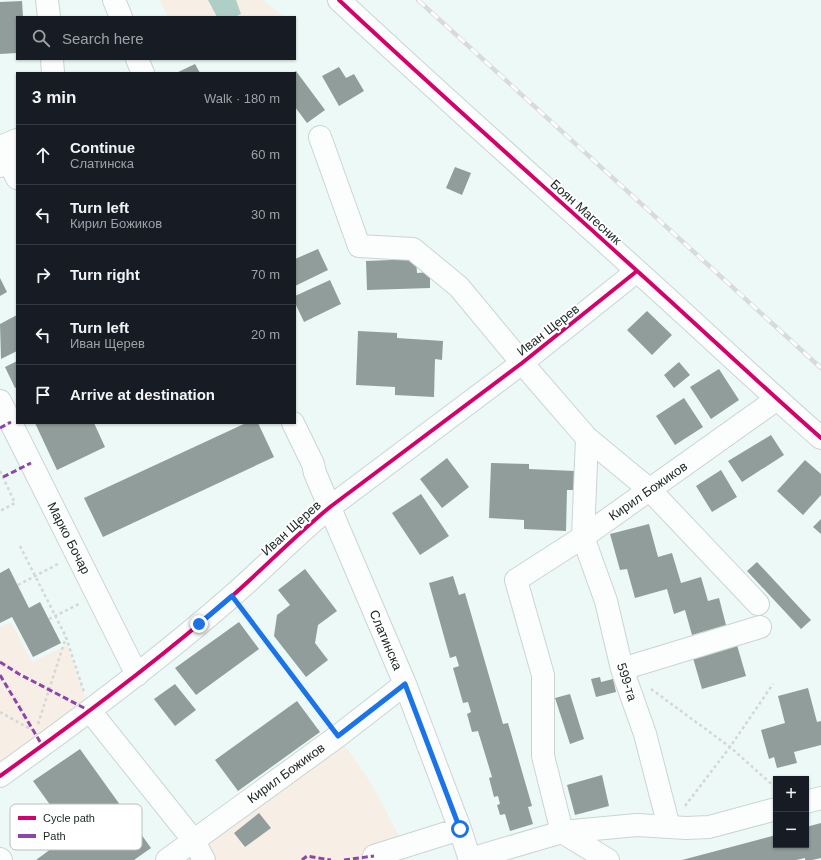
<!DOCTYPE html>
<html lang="en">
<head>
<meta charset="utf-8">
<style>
  :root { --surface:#171b24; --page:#242831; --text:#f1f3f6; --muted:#9ea1a6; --line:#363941 }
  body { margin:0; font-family:Helvetica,sans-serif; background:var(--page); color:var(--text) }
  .controls { position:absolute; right:12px; bottom:12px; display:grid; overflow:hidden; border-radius:0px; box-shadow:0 1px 3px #0004 }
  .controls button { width:36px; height:36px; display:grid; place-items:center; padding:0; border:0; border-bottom:1px solid var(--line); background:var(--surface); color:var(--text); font:20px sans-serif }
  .stop { position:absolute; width:12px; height:12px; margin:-9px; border:3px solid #1a73e8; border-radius:50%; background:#fff }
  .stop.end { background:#1a73e8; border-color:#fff; box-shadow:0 1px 4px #0008 }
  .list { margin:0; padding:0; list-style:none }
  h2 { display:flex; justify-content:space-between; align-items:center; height:52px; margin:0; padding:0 16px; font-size:17px }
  h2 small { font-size:13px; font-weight:400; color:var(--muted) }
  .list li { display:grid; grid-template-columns:26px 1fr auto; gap:12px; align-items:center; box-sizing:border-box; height:60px; padding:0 16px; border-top:1px solid var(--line) }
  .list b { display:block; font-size:15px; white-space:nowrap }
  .list p { margin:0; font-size:13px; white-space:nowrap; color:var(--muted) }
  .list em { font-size:13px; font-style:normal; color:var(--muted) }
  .icon { flex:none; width:22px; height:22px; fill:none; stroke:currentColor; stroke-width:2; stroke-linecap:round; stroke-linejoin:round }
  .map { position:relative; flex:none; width:821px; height:860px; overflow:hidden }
  .search { position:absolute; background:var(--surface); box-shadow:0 1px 3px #0004; left:16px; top:16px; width:280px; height:44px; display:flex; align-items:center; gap:10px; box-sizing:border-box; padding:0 14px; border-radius:0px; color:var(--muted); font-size:15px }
  .panel { position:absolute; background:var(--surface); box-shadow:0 1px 3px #0004; left:16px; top:72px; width:280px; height:352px; border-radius:0px }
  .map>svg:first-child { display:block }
</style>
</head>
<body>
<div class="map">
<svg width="821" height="860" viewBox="0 0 821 860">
  <rect width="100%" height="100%" fill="#edf9f6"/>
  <path fill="#f7eee6" d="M160,0H263L283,16L280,17H168Z
    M11,622L32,662L67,645L90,711L0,776V627Z
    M338,736L371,783L405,847L374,860H204L194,841Z"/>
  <path fill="#afcfc6" d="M208,0H236L241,14L235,17H217Z"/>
  <path fill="#909d9a" d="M22,1L23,17H17V53L0,54V2Z
    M195,64L200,73H176Z
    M339,67L346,78L354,74L364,91L339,106L322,76Z
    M296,71L325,110L307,123L295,107V73H293Z
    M455,167L471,173L462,195L446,188Z
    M318,249L328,270L295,286V259Z
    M416,259L417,273L430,272V288L367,290L366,261Z
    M0,278L7,292L0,296Z
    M330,280L341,304L304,322L295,303V296Z
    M647,311L672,335L652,355L627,330Z
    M17,315V351L1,359L0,324Z
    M358,331L397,333V338L443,341L442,360L435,359L434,397L395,395V387L356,385Z
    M17,361V387L15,388L5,367Z
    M679,362L690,375L674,388L664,375Z
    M719,369L739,400L711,419L690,387Z
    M684,398L703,427L675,445L656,416Z
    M35,423H94L105,447L57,470Z
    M246,423H258L274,457L103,537L84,498Z
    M771,435L784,455L742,482L728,461Z
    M447,458L469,487L442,508L420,479Z
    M805,460L821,474V495L803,515L777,491Z
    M491,463L529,464V469L575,471L574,490H567L566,531L524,529V520L489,518Z
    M721,470L737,497L712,512L696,486Z
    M421,494L449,536L420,555L392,513Z
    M821,519V534L813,527Z
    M649,524L658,557L672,553L681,583L701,577L708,601L719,598L726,625L692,635L685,610L674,614L667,589L635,598L627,569L620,570L610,534Z
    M757,562L811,620L801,629L747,571Z
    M9,568L29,608L40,602L61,643L33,657L12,617L0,623V573Z
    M305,569L337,611L318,625L315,643L328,660L306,677L274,636L277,615L290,605L278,590Z
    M453,576L459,595L465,593L503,724L508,723L532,806L528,807L533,824L510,831L505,814L500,815L497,805L500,804L498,796L494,797L489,778L492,777L478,731L472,732L467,714L471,712L468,702L463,703L453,668L459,666L456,656L450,658L429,583Z
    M239,622L259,649L196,695L175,668Z
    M737,645L746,676L702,689L693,658Z
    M600,677L601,682L613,679L616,692L596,697L591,679Z
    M175,684L196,710L175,726L154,699Z
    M808,688L817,722L821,721V745L794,752L797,763L777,768L774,757L769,759L761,730L785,723L778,696Z
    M570,694L584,739L570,744L555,698Z
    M297,701L320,732L238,791L215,760Z
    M80,749L151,848L134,860H36L71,834L33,781Z
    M602,775L609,806L575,815L567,785Z
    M259,813L271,828L245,847L234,833Z
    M821,823V858L812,860H805V858L796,860H682L776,835V845H806V827Z"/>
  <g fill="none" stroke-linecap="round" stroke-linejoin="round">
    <g stroke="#cad5d2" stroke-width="24">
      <path id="minor" d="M47,0L49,17
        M114,0L121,17
        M339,0C433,88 529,173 625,260C691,319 755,380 821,438
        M52,59L53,73
        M137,59L143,73
        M320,137L359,246L413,249L459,287L522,363L587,438L650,490L758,604
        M0,147L17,140
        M9,162L17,178
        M0,166L17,158
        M0,401L137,675
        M293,423L313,464L315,473L405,684L460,829L470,860
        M587,438L583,537L606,601L622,669L645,734L669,827
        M622,669L760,627
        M90,711L194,841L204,860
        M0,776C80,719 158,661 232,596C265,567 296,535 330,507L522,363L637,271
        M806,802L821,798
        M0,859L1,860
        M470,859L562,832L637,825L686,828L709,827L776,809
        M167,860L338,736L405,684
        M374,860V856L460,829
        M608,860L562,832L543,756V675L516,580L583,537L777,399"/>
    </g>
    <path stroke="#d3d7d6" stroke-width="2.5" stroke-dasharray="3 3" stroke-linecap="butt" d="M0,471L15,503L0,511
      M20,546L66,637L84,692
      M18,585L60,563
      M244,611L326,720
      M49,619L81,603
      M651,689L730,747L776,788
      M0,712L32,730
      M38,724L66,637
      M685,806L730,747L773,684"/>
    <use href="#minor" stroke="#fcfefe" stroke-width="22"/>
    <g stroke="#d7dbda" stroke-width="4.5">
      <path id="rail" d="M418,0L821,368"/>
    </g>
    <use href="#rail" stroke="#fff" stroke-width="3" stroke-dasharray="9" stroke-linecap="butt"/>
    <path stroke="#8e44ad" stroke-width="3" stroke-dasharray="6 3" stroke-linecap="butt" d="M0,428L11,422
      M3,477L31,463
      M0,662L19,674L90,711
      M0,675L42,745
      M302,860L307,856L331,860
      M344,860L374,856"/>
    <g stroke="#fff" stroke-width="6">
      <path id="cycleway" d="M339,0C433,88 529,173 625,260C691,319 755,380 821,438
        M0,776C80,719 158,661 232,596C265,567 296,535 330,507L522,363L637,271"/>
    </g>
    <use href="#cycleway" stroke="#d6006c" stroke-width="4"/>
  </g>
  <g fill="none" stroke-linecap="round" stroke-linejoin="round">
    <path stroke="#1a73e8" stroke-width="5" d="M199,624L232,596L338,736L405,684L460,829"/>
  </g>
  <g text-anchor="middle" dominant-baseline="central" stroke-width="4" stroke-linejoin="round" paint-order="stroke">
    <g font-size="13" fill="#202b28" stroke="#fff">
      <text transform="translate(586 212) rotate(42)">Боян Магесник</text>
      <text transform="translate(548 330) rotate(-38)">Иван Щерев</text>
      <text transform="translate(648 491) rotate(-35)">Кирил Божиков</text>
      <text transform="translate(291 528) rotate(-42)">Иван Щерев</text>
      <text transform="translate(69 538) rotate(63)">Марко Бочар</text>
      <text transform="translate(386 640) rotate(67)">Слатинска</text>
      <text transform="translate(627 682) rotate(72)">599-та</text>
      <text transform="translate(286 773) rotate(-36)">Кирил Божиков</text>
    </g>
  </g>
  <rect x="10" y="804" width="132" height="46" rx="6" fill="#fff" stroke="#bcbfbe" stroke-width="1"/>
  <rect x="18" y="816" width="18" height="4" fill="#d6006c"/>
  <rect x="18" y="834" width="18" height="4" fill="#8e44ad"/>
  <g font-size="11" fill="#202b28">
    <text x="43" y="822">Cycle path</text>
    <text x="43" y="840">Path</text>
  </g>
</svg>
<div class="controls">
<button>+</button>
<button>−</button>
</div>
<div class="stop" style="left:460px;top:829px"></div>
<div class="stop end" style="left:199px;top:624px"></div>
<div class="search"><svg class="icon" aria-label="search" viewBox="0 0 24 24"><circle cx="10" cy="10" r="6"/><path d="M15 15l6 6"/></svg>Search here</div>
<section class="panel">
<h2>3 min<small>Walk · 180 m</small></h2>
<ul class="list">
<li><svg class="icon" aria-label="ahead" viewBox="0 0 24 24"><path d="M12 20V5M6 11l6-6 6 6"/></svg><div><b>Continue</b><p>Слатинска</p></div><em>60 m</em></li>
<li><svg class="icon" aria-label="left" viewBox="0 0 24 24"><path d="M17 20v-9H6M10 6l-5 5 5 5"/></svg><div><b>Turn left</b><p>Кирил Божиков</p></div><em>30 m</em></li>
<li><svg class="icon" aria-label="right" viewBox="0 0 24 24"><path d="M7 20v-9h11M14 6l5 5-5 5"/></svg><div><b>Turn right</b></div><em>70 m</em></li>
<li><svg class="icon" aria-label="left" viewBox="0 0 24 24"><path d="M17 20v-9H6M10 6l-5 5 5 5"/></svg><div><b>Turn left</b><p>Иван Щерев</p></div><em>20 m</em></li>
<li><svg class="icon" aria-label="arrive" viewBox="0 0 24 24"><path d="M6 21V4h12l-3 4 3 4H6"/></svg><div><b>Arrive at destination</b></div></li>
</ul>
</section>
</div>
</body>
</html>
